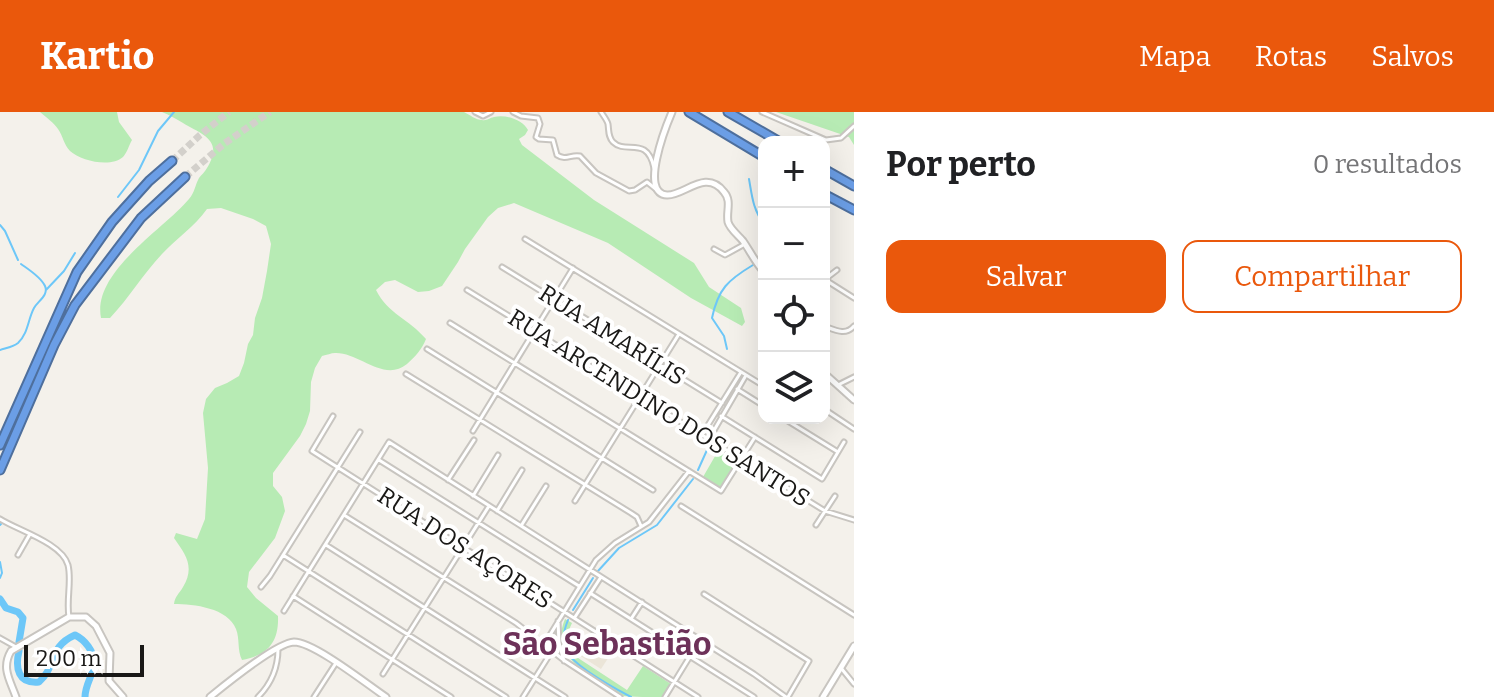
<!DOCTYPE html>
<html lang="pt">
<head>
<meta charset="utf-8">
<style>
  :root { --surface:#fff; --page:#f6f6f6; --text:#202124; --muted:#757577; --line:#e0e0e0; --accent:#ea580c }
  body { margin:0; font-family:Bitter,serif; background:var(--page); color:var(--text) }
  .controls { position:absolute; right:24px; top:24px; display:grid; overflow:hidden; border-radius:16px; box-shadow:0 8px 32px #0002 }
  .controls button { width:72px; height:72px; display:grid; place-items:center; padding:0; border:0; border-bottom:2px solid var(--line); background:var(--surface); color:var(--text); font:40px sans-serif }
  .scale { position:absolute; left:24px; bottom:20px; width:120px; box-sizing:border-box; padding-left:8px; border:4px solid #191816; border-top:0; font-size:22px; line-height:28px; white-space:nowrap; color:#191816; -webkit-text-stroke:6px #fff; paint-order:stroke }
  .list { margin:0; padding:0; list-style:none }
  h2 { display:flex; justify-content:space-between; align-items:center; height:104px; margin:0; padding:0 32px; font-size:34px }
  h2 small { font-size:26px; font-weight:400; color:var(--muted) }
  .actions { display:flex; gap:16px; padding:24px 32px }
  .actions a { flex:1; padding:18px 0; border:2px solid var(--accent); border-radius:16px; text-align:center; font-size:28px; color:var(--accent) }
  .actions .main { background:var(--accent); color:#fff }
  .icon { flex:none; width:44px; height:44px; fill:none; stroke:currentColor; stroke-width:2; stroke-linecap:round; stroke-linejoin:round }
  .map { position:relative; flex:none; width:854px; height:585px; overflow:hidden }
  header { display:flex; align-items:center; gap:48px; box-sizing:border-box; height:112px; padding:0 40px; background:var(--accent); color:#fff }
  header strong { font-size:38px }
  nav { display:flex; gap:44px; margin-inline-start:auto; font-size:28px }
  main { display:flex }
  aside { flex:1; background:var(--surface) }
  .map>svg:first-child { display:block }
</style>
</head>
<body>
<header>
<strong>Kartio</strong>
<nav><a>Mapa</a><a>Rotas</a><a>Salvos</a></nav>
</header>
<main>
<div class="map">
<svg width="854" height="585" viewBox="0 0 854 585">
  <rect width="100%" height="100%" fill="#f4f1eb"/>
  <path fill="#ebe5d8" d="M592,523L614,537L601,557L579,543Z"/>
  <path fill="#b7ebb4" d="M40,0H117L119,10L132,28C129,33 127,41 123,45C111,56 81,49 70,39C64,33 63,24 58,17C54,11 46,5 40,0Z
    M162,0H464C470,3 476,8 482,8C487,9 489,6 494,5C506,2 523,8 528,18L525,23L519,27L522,33L594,88L694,151L709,175L741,196L745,210L742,214L691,186L608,131L514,91L498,96L488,105L465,137L458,150L442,174L429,179L418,180L395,168L385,170L376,178C388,202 409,207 426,227C422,237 415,245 407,252C384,271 359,240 335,241C331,241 327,243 322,244L315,256L311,270L310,299L306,312L300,324L273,361V374L282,385L285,399L275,426L249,460L247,475L256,486L278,504C279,530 268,543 242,548C237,538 240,527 236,517C228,496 194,492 174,492C175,484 179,482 183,475C195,455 186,443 174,426L176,421L197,427L205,407L208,356L203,301L206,287L215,276L227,271L239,264L244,251L248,232L253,223L255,206L262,186L267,159L271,132L266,114L253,107L221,96L207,97C194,115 177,126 162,142C143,162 129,186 110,206H101C92,160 163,118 189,87C195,80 195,73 199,66C201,63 205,60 207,56C224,28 203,23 183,11C176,7 170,3 162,0Z
    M776,0H854V33L849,25Z
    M718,339L737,350L721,376L703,365Z
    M565,507L572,511C566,523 567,533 575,544L627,578L643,554L671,572L662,585C652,585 633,585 624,584C619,583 613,577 608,574C583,559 550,542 565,507Z"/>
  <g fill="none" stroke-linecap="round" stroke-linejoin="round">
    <path stroke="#6dc7f8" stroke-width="2" d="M749,67C752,84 753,98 764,112
      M118,85L139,58L158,19L174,0
      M0,113L5,119L18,148
      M760,150L764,142
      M46,178L64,159L75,141
      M727,237L724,224L712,206C718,177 728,168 753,153
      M0,238C6,236 13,235 18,231C28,222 28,207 34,196C38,189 49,183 45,174C41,165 28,157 21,152
      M698,358L707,338V332
      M0,413L1,412
      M0,450L2,461L0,466
      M598,459L619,436L657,413L693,367
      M573,498L593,466
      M568,508C564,518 561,529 567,540C576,555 614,576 631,585"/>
    <path stroke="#6dc7f8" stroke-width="7" d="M0,487L6,496L18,500L23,506L19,530
      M19,539C15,556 18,572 39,570C57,554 48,535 75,523C85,528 94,539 94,551C94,562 85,572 85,585"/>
    <path stroke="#d3d0cb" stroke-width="7" stroke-dasharray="7 3.5" stroke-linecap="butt" d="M172,49L200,23L229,0
      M185,65L225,31L270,0"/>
    <g stroke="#c8c5c0" stroke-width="7">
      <path id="street" d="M475,0L483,4L491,0
        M513,0L521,4L538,6L540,12L536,25L539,27L553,28L557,43C566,49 571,42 580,44L596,61L629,79L635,78L647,70L657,78
        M601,0C603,3 607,8 608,12C609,19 608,25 613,30C626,43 647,23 654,56
        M762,0L826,28L841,26L854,14
        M525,127L764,274
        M714,137L725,143L745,132
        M502,155L722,291
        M824,167L854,186
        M824,168L837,158
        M467,178L825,399L854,408
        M450,211L721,379L755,325
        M824,214C835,218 846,224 854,214
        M427,237L653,378
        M406,262L631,401L637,405L641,414
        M838,273L854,265
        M737,277L764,294
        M824,297L854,317
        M333,304L312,339L698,585
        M721,304L822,367L844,330
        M783,306L838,340
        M473,319L573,156
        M703,321L741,260
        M709,327L745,265
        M379,348L579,474
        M448,368L474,328
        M473,384L498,343
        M575,389L679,222
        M681,394L854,503
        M497,399L522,358
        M344,403L516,511L565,549L620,585
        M0,407C17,418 62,431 68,453C72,469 66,488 69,505
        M816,413L835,384
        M521,414L546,374
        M326,433L565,585
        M18,443L30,422
        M283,443L506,585
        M261,475L270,464L360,320
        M590,481L754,585
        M704,482L809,549L788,585
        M293,484L451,585
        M284,499L389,330L754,562L786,585
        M575,505L601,465
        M631,507L642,490
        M558,509L559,531L564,549
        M0,526L16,535
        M545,531L596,448L615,431L649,410L689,359
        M841,556L854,572
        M383,562L489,394
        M258,585C271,572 278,556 278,537
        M314,585L336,551
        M523,585L552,539
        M665,585L700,528"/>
    </g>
    <g stroke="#c8c5c0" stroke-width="9">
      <path id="secondary" d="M672,0C666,14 639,82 667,83C684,84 706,56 724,80C732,89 726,99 728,110C730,117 738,123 743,129C750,139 755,150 764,160
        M824,261L854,288
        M16,585C10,568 1,556 11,539L69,505H86L96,514L110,541L109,569L123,585
        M210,585C226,572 276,531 294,530C314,530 368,573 386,585
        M823,585L854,534"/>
    </g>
    <g stroke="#4e6f9d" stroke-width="11">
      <path id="highway" d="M689,0L764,45
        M728,0L780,30
        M824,57L854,74
        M824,82L854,98
        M0,333L77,160L112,110L149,69L172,49
        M0,358L54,233L75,193L141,106L185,65"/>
    </g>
    <use href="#street" stroke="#fff" stroke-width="3"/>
    <use href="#secondary" stroke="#fff" stroke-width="5"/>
    <use href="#highway" stroke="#6b9ee6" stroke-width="7"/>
  </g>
  <g text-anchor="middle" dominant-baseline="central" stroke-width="8" stroke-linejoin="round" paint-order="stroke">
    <g font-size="24" fill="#191816" stroke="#fff">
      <text transform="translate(612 223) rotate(32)">RUA AMARÍLIS</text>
      <text transform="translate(659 296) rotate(32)">RUA ARCENDINO DOS SANTOS</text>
      <text transform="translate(465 436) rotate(33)">RUA DOS AÇORES</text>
    </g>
    <g font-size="32" font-weight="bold" fill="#6d3159" stroke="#fff">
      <text x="607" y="532">São Sebastião</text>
    </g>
  </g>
</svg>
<div class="controls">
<button>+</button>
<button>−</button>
<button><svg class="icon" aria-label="locate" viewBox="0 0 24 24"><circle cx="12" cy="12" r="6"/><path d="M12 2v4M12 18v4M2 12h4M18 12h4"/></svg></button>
<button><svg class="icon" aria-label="layers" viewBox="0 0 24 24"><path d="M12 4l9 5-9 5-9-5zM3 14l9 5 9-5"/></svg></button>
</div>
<div class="scale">200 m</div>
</div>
<aside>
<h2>Por perto<small>0 resultados</small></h2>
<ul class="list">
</ul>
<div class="actions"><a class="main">Salvar</a><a>Compartilhar</a></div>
</aside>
</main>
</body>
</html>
